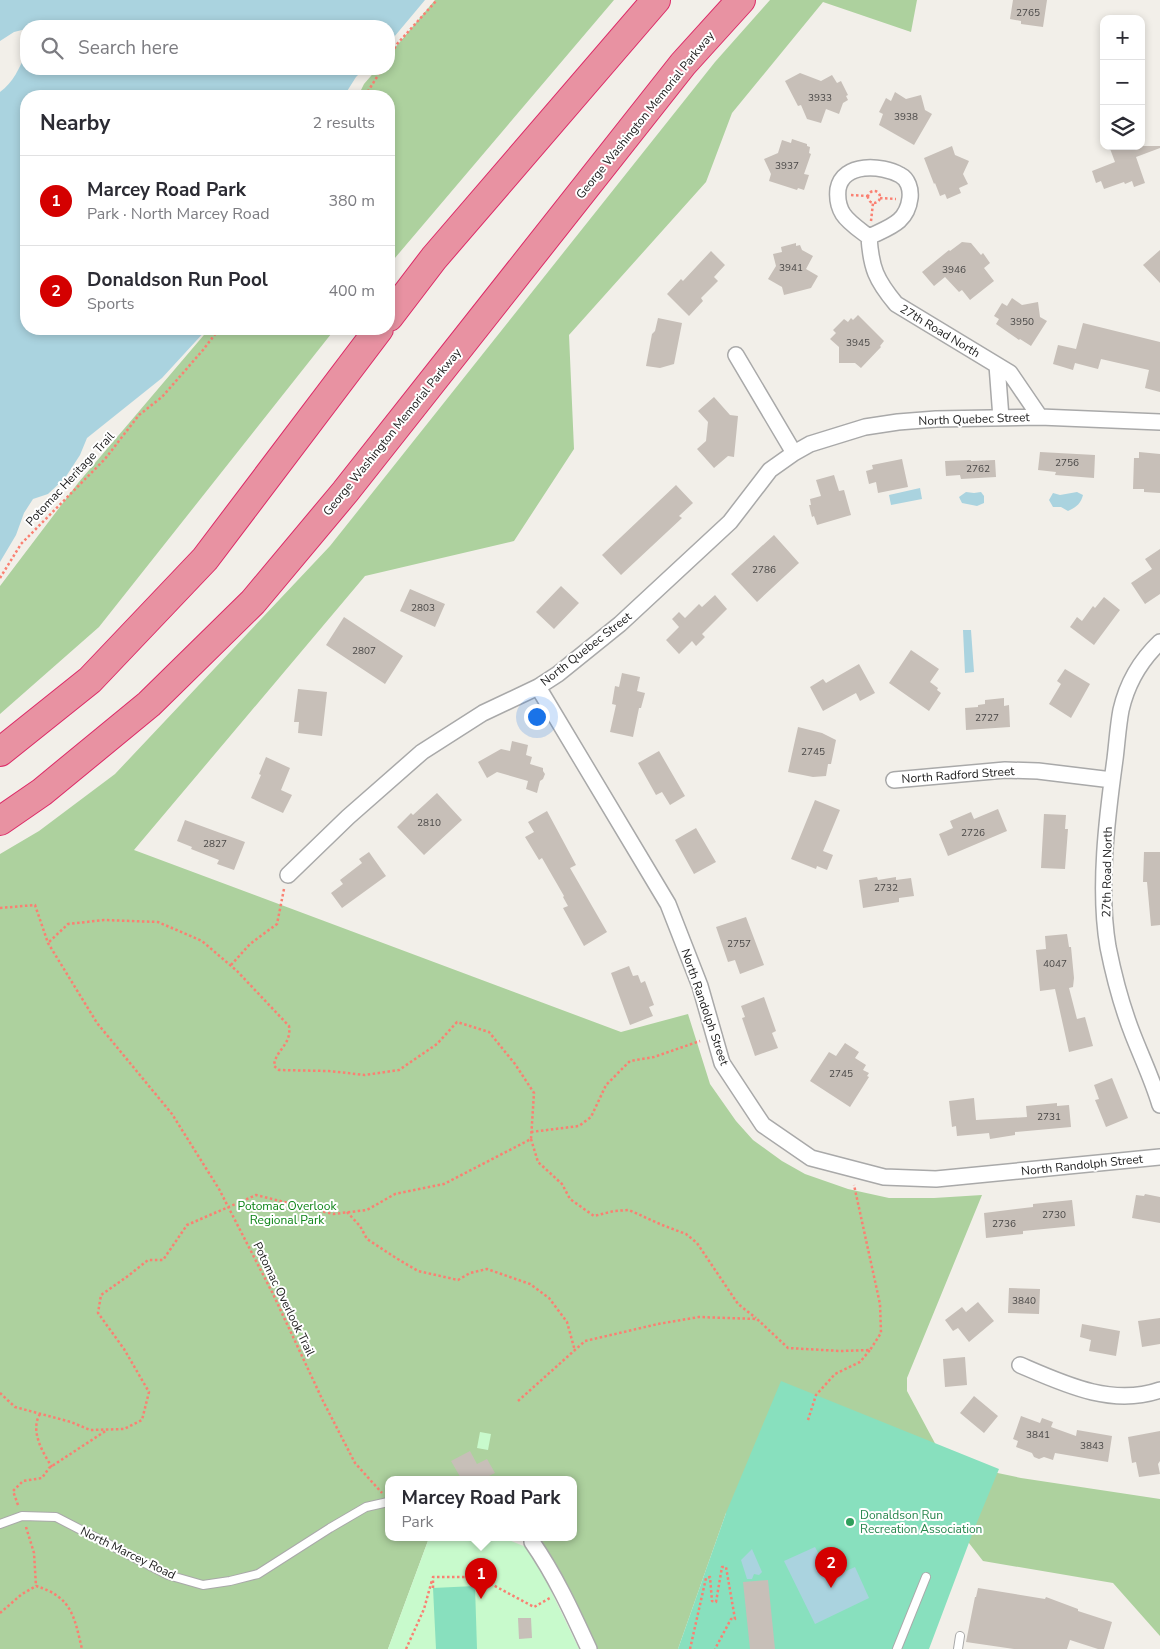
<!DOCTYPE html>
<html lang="en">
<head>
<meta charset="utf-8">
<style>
  :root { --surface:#fff; --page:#f7f7f7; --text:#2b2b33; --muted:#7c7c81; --line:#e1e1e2; --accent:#d40000 }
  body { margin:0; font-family:"Nunito Sans",sans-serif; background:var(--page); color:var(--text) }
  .controls { position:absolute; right:15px; top:15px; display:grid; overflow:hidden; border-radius:10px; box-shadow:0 2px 8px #0003 }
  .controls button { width:45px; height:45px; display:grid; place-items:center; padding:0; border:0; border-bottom:1px solid var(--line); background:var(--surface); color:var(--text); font:25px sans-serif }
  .you { position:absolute; left:536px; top:716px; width:18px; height:18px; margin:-12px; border:4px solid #fff; border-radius:50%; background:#1a73e8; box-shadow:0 0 0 8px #1a73e833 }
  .badge { display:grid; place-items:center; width:32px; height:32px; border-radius:50%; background:var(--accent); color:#fff; font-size:16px; font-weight:700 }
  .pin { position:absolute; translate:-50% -41px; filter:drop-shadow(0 1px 2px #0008) }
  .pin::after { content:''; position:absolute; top:26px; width:18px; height:15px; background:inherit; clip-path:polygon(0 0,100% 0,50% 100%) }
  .popup { position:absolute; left:385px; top:1476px; width:192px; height:65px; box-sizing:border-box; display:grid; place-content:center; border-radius:10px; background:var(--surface); filter:drop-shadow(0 1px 4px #0005); font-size:16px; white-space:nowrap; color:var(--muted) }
  .popup b { font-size:19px; color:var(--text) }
  .popup::after { content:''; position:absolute; left:50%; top:100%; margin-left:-10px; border:10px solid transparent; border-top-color:var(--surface) }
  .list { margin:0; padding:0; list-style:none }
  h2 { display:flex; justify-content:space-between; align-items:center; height:65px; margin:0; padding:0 20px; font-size:21px }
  h2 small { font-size:16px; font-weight:400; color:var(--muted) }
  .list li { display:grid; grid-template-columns:32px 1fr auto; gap:15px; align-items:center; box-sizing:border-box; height:90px; padding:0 20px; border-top:1px solid var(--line) }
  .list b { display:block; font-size:19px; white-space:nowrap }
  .list p { margin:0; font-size:16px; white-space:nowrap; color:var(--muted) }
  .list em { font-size:16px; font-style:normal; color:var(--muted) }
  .icon { flex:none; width:28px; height:28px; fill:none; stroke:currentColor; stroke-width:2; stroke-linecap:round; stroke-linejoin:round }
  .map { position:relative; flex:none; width:1160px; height:1649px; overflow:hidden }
  .search { position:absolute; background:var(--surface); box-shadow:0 2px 8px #0003; left:20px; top:20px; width:375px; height:55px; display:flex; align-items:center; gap:12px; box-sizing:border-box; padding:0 18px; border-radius:20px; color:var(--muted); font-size:19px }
  .panel { position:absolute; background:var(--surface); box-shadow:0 2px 8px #0003; left:20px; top:90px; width:375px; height:245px; border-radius:20px }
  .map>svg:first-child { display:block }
</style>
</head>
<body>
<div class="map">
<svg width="1160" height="1649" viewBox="0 0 1160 1649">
  <rect width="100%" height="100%" fill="#f2efe9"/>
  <path fill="#add19e" d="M435,0H614L389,265V96H358L364,84L377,69H389V55Z
    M770,0H917L911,32L823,2L732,113L706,182L569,335L574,449L514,541L365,576L134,850L621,1032L688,1014L710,1084L736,1121L753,1140L782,1161L805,1174L848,1189L889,1198H934L982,1195L907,1378V1391L945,1462L1021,1478L1160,1499V1636L1113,1583L983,1561L951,1520L726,1513L678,1649H592L540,1538H574V1480H388V1538H429L388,1649H0V854L39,831L115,774L330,546L715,62Z
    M209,329H335L99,627L0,714V586L78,483Z"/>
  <path fill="#c8facc" d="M480,1432L491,1434L488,1450L477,1448Z
    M429,1538H504L531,1549L579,1649H388Z"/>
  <path fill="#88e0be" d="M781,1381L999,1469L973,1532L929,1649H678L726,1513Z
    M475,1586L477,1649H436L433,1588Z"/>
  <path fill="#aad3df" d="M0,0H425L389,43V26H26V29L14,32L0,41Z
    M26,53V69H364L356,77L344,96H26V329H207L162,378L87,438L80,455L65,478L48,494L33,499L24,513L16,535L0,562V92C13,83 20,67 26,53Z
    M920,488L922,499L891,505L889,495Z
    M966,492L974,493L981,492L984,496V503L977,506L962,503L959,497Z
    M1077,492L1083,495C1081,504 1075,508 1068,511L1061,507H1053L1049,500L1053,493L1060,495Z
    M963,630H971L974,672L965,673Z
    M815,1547L831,1578L855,1567L869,1598L815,1624L784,1561Z
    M752,1549L762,1572L759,1575L754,1574L752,1579H747L741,1560Z"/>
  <path fill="#c7bfb8" d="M1013,0H1047L1043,27L1021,24V21L1010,19Z
    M800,73L821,81L832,75L837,83L841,81L848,95L846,96L848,100L843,103L839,114L826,109L821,123L807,119L801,105L798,106L785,81Z
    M895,92L906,99L921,95L925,110L932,114L914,145L879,125L883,114L879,112L886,98L891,101Z
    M792,139L807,144V146L810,147L809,153L811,154L804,174L809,175L804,190L798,188L797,190L769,181L771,174L764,159L778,153L782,140L791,143Z
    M952,146L955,155L969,161L963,174L968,184L959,188L961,193L947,199L945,194L940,196L935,183L934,184L924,158Z
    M1109,146H1160V148L1136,157L1145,183L1134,187L1132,181L1125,184L1124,182L1104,189L1101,181L1096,183L1092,171L1115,162Z
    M962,242L971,243L981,255L983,253L990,263L984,268L994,281L970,300L962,290L959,292L945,277L934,286L922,272L949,250L950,251Z
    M796,243V246L800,245L802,250L813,256L806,269L818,276L811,288L784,295L782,287L768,279L776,266L773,254L782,252L781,247Z
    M1160,250V283L1143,265Z
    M711,251L725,265L714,277L718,281L701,298L703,301L689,316L667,294L681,279L683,281Z
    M1012,298L1022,305L1038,302L1040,317L1047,321L1031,346L1020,339L1019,340L996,324L999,319L994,316L1002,303L1007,306Z
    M858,315L884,341L880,346L881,347L861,368L855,363H839V347L830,339L836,333L833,330L844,319L848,322L851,318L853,320Z
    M658,318L682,323L674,364L660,368L646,366L652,334L655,331Z
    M1083,323L1160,342V392L1145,388L1149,370L1101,359L1098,369L1075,363L1073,370L1053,364L1058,345L1076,349Z
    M714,397L730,415L738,416L734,457L728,456L714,468L697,449L706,441L708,422L698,411Z
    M1040,452L1095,455L1094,478L1055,475L1056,472L1038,470Z
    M1139,452L1160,454V493L1144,492V489H1133L1134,458H1139Z
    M902,459L908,487L878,493L876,482L869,484L866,471L873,469L872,465Z
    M971,460V461L995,460L996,477L961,479L960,475L946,476L945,461Z
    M834,475L839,491L844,490L851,515L817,525L814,516L812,517L809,505H811L810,499L821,496L816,480Z
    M676,485L693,503L679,516L682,518L621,575L602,555Z
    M774,535L799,563L757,602L731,574Z
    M1160,549V594L1145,604L1131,583L1152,569L1145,559Z
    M561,586L579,603L554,629L536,612Z
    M410,589L445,604L435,627L400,611Z
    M715,595L727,609L702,634L705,637L696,646L692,641L679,654L666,640L679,627L672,619L679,612L685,618L699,604L702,607Z
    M1104,597L1120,610L1094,645L1070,627L1077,617L1082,621L1093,606L1095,608Z
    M344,617L403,656L385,684L326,645Z
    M911,650L939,669L930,682L938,688L937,690L941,693L929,711L889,683Z
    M859,664L875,693L860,701L856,693L823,711L810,687L823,679L826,683Z
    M1065,669L1090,684L1071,718L1049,704L1061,684L1057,681Z
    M622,673L640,677L637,691L645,693L641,708H639L633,737L610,732L616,705L612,704L615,686L619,687Z
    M298,689L327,692L322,736L298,733L299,722H294Z
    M1004,698V706L1009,705L1010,727L966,730L965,708L978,707V705L985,704V700Z
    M798,727L822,733L836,740L831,764H828L826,776L813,777L788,772Z
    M512,741L528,745L526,755L532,757L530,764L543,768V771L545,774L543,779L540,781L537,793L526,789L528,781L497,772L487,778L478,762L501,749L510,751Z
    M659,751L685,796L670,805L662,792L656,795L638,763Z
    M266,757L290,768L281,790L292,795L283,813L251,798L261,775L259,774Z
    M437,793L462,820L424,855L397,827L411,813L413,815Z
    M815,800L840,810L823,851L833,855L827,870L817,866L816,869L791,859Z
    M998,809L1007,831L948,856L939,834L953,828L950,821L971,812L974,819Z
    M547,811L576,865L570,868L607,932L584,946L563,908L568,906L563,897L564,896L542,858L539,860L525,837L534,832L528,822Z
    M1044,814L1066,815L1065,829H1068L1065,869L1041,868Z
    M185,820L245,842L234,870L217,864L219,860L191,849L192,847L177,841Z
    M696,828L716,862L694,874L675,840Z
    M369,852L386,876L342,908L331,893L343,884L340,880L362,863L359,859Z
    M1144,852H1160V925L1151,926L1147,882H1143Z
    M877,877L878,880L896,877V880L911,878L914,896L899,898V902L863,908L859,880Z
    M746,917L764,965L740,974L735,960L728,962L716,927Z
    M1067,934L1069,947H1071L1074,978L1073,987L1069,988L1077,1019L1085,1017L1093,1046L1069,1052L1055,989L1040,991L1036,950L1046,949L1045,936Z
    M629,966L633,976L638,975L641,983L645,981L654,1005L649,1007L653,1016L630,1025L611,973Z
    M764,997L776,1031L772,1033L778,1048L755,1056L742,1018L745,1017L741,1006Z
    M845,1043L859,1052L855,1058L866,1065L863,1070L869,1073L867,1076L869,1077L850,1107L810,1081L829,1052L836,1056Z
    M1112,1078L1128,1118L1106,1127L1095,1100L1099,1099L1094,1085Z
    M974,1098L976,1120L1027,1117L1026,1106L1057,1103V1106L1069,1105L1071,1127L1015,1132V1135L990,1139L989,1133L957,1136L956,1126L952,1127L949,1101Z
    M1145,1194L1160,1197V1223L1132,1218L1136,1195L1144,1196Z
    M1072,1200L1075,1226L1023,1231V1234L986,1238L984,1213L1033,1207V1204Z
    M1009,1288L1040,1289L1039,1314L1008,1313Z
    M978,1302L994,1321L969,1342L958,1328L953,1331L945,1320L962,1307L966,1312Z
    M1160,1318V1344L1142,1347L1138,1321Z
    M1082,1324L1120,1331L1116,1356L1089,1351L1091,1340L1080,1337Z
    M965,1357L967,1385L945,1387L943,1359Z
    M974,1396L998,1416L984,1433L960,1413Z
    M1021,1416L1040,1423L1042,1418L1053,1422L1051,1427L1076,1436L1077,1430L1112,1436L1108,1462L1055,1453L1053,1460L1044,1457L1039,1459L1034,1457L1032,1453L1016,1447L1018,1441L1013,1439Z
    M1160,1431V1461L1158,1464L1160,1474L1139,1477L1136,1462L1132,1463L1128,1437Z
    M470,1451L477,1464L487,1459L495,1473L481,1480H462L451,1461Z
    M768,1580L775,1649H750L743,1582Z
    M978,1588L1045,1599L1046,1597L1078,1609V1611L1112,1622L1104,1649H1098L1070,1640L1067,1649H1014L966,1642L975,1597H976Z
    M518,1618H531L532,1638L519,1639Z"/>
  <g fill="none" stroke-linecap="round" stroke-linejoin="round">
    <g stroke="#a9a9a9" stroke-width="10">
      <path id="lane" d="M0,1524L22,1516L56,1517L168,1575L203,1585L230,1581L258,1574L330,1528L366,1507L388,1502
        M897,1649L926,1577
        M958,1649L960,1636"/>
    </g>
    <g stroke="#a9a9a9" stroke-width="18">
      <path id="street" d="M869,237C860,230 849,223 843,214C838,206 837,198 838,189C843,162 882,165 900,175C908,179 911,189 910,198C907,223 889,227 869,237C871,268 876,280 896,304L1010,373L1040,417
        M736,355L794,453
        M997,365L1001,418
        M1160,642C1141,660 1127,684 1121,710C1118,726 1117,743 1115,759C1107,817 1098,889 1108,947C1114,977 1122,1007 1133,1035C1142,1058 1153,1081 1160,1105
        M538,687L668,904L700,986L722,1063L763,1125L811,1158L884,1177L936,1179L1160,1157
        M894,780L1005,770L1038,771L1112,780
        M288,875L348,817L422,752L483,713L538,687L558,674L620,624L730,522L770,470L794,453L810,444L865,427L898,422L936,419L1040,417L1160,422
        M1020,1365C1064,1384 1112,1407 1160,1390
        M532,1542C555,1575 572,1612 589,1649"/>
    </g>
    <g stroke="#dc2a67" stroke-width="30">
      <path id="highway" d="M389,317L434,258L656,0
        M0,752L90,680L205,559L379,329
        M0,821L42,792L149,704L253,602L345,492L683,64L741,0"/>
    </g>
    <path stroke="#fa8072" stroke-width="2.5" stroke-dasharray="2.5 2.5" stroke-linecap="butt" d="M389,57L397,44L437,0
      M365,96L382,69
      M868 197a6 6 0 1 1 12 0a6 6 0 1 1-12 0Z
      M851,195L867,196
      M880,198L896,199
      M871,221L873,203
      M0,578L21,544L105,459L139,415L162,397L203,350L219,329
      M0,908L35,905L48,943L97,1023L172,1114L219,1189L273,1294L323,1401L355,1463L382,1493
      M231,965L250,944L277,924L284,889
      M531,1132L579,1126L591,1117L606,1085L630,1061L654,1057L700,1041
      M531,1139L538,1162L562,1184L570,1199L594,1216L614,1211L629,1210L662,1225L686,1234L697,1243L738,1304L756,1318
      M347,1212L360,1226L367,1239L396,1258L418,1271L458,1280L470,1273L487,1269L530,1284L549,1298L567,1322L575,1351
      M0,1393L15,1407L71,1422L90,1430L124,1429L142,1420L149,1392L124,1349L98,1313L101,1295L128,1276L148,1260H163L187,1225L256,1195L333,1214L367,1210L395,1194L444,1184L531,1139L534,1093L515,1064L489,1032L457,1022L437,1044L399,1070L365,1075L329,1071L279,1070L274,1066C275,1050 292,1045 289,1026L237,971L202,941L158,922L104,920L68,924L48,943
      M518,1401L585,1341L658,1324L699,1317L757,1319L788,1348L840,1351L870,1350L881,1333L880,1304L854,1185
      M40,1414C30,1430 42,1452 52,1467
      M808,1420L816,1395L835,1374L860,1362L870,1350
      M18,1505L13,1491L23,1481L42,1478L49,1468L107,1430
      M26,1527L34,1553L36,1586
      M433,1588V1577H478L534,1607L550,1598
      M0,1613L22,1594L36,1586C72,1597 74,1616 82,1649
      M406,1649L424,1609L432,1580
      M690,1649L706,1578L710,1577L712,1601L716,1602L722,1567H726L735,1619H731L715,1649"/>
    <use href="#lane" stroke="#fff" stroke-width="8"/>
    <use href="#street" stroke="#fff" stroke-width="15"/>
    <use href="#highway" stroke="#e892a2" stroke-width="28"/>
  </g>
  <circle fill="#2e9e5b" stroke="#fff" stroke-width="2" cx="850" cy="1522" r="5"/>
  <g text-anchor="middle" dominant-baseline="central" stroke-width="4" stroke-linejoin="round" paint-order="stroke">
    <g font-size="10" fill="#4b4948">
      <text x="1028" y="13">2765</text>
      <text x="820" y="98">3933</text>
      <text x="906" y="117">3938</text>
      <text x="787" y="166">3937</text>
      <text x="791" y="268">3941</text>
      <text x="954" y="270">3946</text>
      <text x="1022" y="322">3950</text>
      <text x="858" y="343">3945</text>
      <text x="1067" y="463">2756</text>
      <text x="978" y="469">2762</text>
      <text x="764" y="570">2786</text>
      <text x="423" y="608">2803</text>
      <text x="364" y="651">2807</text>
      <text x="987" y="718">2727</text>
      <text x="813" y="752">2745</text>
      <text x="429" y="823">2810</text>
      <text x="973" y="833">2726</text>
      <text x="215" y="844">2827</text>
      <text x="886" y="888">2732</text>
      <text x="739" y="944">2757</text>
      <text x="1055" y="964">4047</text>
      <text x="841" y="1074">2745</text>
      <text x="1049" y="1117">2731</text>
      <text x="1054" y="1215">2730</text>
      <text x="1004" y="1224">2736</text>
      <text x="1024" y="1301">3840</text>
      <text x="1038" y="1435">3841</text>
      <text x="1092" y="1446">3843</text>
    </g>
    <g font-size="12" fill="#222" stroke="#fff">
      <text transform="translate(645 115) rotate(-51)">George Washington Memorial Parkway</text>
      <text transform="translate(940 331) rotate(31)">27th Road North</text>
      <text transform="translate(974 419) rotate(-2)">North Quebec Street</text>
      <text transform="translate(392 432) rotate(-51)">George Washington Memorial Parkway</text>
      <text transform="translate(70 479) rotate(-47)">Potomac Heritage Trail</text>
      <text transform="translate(586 649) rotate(-38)">North Quebec Street</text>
      <text transform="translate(958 775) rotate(-4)">North Radford Street</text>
      <text transform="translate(1107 872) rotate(-89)">27th Road North</text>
      <text transform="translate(705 1007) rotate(71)">North Randolph Street</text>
      <text transform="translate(1082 1165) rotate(-6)">North Randolph Street</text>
      <text transform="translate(284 1299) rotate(64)">Potomac Overlook Trail</text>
      <text transform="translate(128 1553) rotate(26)">North Marcey Road</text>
    </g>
    <g font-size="12" fill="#0c8416" stroke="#fff">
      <text x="287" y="1206">Potomac Overlook<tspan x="287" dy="14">Regional Park</tspan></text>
    </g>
    <g font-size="12" fill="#27864d" stroke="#fff" text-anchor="start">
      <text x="860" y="1515">Donaldson Run<tspan x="860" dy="14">Recreation Association</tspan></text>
    </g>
  </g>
</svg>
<div class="controls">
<button>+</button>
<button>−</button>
<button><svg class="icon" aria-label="layers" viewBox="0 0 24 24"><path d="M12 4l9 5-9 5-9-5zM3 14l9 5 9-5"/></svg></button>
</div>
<div class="you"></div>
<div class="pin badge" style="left:481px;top:1599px">1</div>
<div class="popup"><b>Marcey Road Park</b>Park</div>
<div class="pin badge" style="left:831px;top:1588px">2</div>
<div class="search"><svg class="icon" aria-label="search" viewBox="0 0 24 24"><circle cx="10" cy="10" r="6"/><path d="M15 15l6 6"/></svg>Search here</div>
<section class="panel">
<h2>Nearby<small>2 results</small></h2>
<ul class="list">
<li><span class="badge">1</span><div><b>Marcey Road Park</b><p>Park · North Marcey Road</p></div><em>380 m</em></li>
<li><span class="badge">2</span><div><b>Donaldson Run Pool</b><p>Sports</p></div><em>400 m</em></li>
</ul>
</section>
</div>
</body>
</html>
